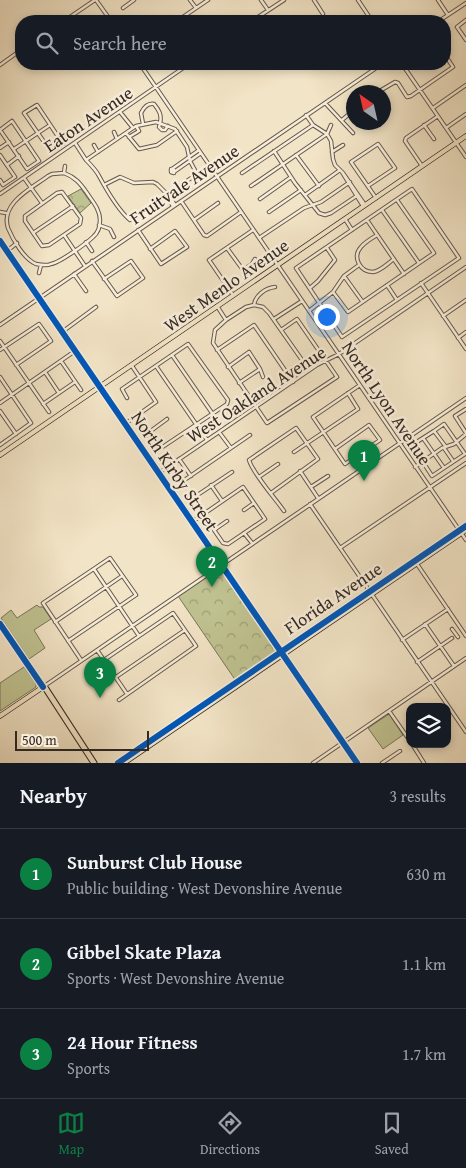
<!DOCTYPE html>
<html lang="en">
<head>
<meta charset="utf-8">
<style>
  :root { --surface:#171b24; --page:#20242c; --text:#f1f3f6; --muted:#9ea1a6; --line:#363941; --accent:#0b8043 }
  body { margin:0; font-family:"Gentium Book Plus",serif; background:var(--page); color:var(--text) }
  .controls { position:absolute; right:15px; bottom:15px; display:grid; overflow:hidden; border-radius:10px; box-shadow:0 2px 8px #0003 }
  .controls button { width:45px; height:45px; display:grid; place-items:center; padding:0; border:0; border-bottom:1px solid var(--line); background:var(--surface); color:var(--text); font:25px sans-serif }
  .compass { position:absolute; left:346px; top:85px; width:45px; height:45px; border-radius:50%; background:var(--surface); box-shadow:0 2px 8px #0003; rotate:326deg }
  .scale { position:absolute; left:15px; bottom:12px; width:134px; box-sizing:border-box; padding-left:5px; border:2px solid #352a22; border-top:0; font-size:14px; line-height:18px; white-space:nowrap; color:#352a22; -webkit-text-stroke:4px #f7edda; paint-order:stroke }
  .you { position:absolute; left:326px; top:316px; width:18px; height:18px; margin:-12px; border:4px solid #fff; border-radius:50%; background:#1a73e8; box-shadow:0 0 0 8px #1a73e833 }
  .badge { display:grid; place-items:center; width:32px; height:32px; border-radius:50%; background:var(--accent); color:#fff; font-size:16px; font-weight:700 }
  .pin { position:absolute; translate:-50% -41px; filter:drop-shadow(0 1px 2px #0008) }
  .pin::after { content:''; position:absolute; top:26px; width:18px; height:15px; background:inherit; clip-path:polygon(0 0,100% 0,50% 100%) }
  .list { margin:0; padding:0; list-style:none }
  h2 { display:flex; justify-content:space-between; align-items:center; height:65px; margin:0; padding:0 20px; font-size:21px }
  h2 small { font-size:16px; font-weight:400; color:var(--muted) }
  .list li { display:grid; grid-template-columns:32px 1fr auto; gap:15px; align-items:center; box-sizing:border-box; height:90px; padding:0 20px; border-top:1px solid var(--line) }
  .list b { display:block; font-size:19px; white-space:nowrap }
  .list p { margin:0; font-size:16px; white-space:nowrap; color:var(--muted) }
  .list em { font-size:16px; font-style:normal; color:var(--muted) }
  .icon { flex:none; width:28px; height:28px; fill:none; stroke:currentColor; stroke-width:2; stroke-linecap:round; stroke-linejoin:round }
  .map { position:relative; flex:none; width:466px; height:763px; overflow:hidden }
  .search { position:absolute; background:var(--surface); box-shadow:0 2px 8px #0003; left:15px; right:15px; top:15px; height:55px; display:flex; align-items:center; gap:12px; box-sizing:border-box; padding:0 18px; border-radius:20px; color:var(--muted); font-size:19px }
  .sheet { height:335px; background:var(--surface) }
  nav { display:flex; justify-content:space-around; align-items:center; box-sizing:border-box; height:70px; border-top:1px solid var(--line); background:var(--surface); font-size:14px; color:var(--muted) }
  nav a { display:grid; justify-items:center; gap:2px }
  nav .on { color:var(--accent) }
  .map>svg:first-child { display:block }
</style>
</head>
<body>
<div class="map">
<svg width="466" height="763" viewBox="0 0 466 763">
  <defs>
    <pattern id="forest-crowns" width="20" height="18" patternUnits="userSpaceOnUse" patternTransform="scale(1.25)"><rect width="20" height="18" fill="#c0c291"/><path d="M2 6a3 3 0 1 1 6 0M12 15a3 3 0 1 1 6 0" fill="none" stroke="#9d9e76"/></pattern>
  </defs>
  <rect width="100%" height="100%" fill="#f2e4c6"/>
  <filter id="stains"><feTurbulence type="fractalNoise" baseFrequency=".004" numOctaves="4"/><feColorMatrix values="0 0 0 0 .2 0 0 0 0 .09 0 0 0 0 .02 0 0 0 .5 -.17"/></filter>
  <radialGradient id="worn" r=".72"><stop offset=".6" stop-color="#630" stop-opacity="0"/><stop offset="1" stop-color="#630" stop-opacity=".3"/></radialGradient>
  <path fill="#c0c291" stroke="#7a765a" d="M37,605L39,607H43L51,619L34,630L45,648L29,659L1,618L11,610L17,618Z
    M24,667L36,684V687L0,711V683Z
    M389,714L403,735L383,749L368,728Z"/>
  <path fill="url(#forest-crowns)" stroke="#7a765a" d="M81,189L91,203L80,213L68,196Z
    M220,568L277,652L236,681L178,596Z"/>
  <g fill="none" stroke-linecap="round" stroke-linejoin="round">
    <g stroke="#64584b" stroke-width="4.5">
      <path id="minor" d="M96,0L111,21
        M190,0L196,8
        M261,0L268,10
        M314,0L323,14
        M358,0L372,21
        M438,0L448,15
        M123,8L134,0
        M466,20L457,27L466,40
        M64,21L95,0
        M177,21L208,0
        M252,21L284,0
        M439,21L466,3
        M140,64L466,540
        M402,64L466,157
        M0,65L21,50
        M415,67L420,64
        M378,92L395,82L398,83L407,97L411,96L453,67L445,55
        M384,101L389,109
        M325,103L353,133
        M37,105L63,144L51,152L24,113Z
        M433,108L466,85
        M120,112L133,128
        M306,115L313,125L327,134L331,141L333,159L335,165L343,173L365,205
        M342,120L354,110
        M12,121L39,161L27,169L0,130Z
        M160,123L159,127L162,130H165L168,126
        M143,124L141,113C144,107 148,103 154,104C159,110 162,115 160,123
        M424,125L434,139
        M446,128L466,114
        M114,132L117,139
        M126,133L139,149L157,145L177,131
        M129,137L139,131L136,126
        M75,143L86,160C91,165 96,170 99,176C106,189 119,211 130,220L197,174L190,161L187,147L175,129L156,122L136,126L86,160
        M94,145L98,152
        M0,148L9,142
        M14,149L50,125
        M274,151L295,183L319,213L325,215L331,213L358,195
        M332,152L343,145
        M0,155L15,177L3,185L0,180
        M296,155L319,186
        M7,165L19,156
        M422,166L405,141L406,138L438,116
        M171,169L174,170V173L171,172Z
        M172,169L199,150
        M174,172L201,153
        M342,172L363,206
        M64,173C75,177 80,183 87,193C92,201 100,209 100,220C100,226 98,233 93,237C87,243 59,263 51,264C47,266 41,265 36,264C24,259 13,240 8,228C0,203 32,188 48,176L52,174Z
        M64,173L65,166
        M242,173L313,125
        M24,178L42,203
        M104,185L120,177L134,183L153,182L157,184L169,196L175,205
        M251,186L327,134L331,125
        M368,186L395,168L378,144L351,162L376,198
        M412,189L459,258L342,337L296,268Z
        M62,192L81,218L80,224L49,245L42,246L25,221V216L57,193Z
        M0,194L189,64
        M168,195L167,197L173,206
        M305,195L340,170
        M260,199L291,177
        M181,201L204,235L207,236L241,212
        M382,210L419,263
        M0,212L6,213
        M269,212L301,190
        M345,219L352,230
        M194,220L218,203
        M367,220L404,274
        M99,225L110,229L114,237
        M138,230L161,264L187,247L175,231L150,249
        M33,233L73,206
        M64,235L85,266
        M377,235C372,238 365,242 361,247C352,257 360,272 373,272C381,271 388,263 394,259
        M259,238L304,208L321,202L350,182
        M0,241L357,763
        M86,242L92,251
        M227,248L243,270L252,264L255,259
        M7,251L17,243
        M92,261L117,296L143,278L131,261L104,279
        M39,273L41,265
        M74,274L86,291
        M344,276L362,301
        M421,283L466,349
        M387,285L397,300
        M310,288L318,281L335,260L327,248
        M333,292L348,312L434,253L397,200
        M233,295L209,260L253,230
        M254,305C255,296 265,288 275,287
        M217,306L226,320
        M309,311L333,292L344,276L359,265
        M443,316L466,300
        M274,319L302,301
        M0,325L382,64
        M281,330L297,319L337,377L267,423L213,343L215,330L226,320L246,307L254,305L263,307L269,313L309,370
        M62,332L96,307
        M458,338L466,332
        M0,341L49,412
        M0,350L39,324L51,341L16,365
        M217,350L254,325L293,382
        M172,355L212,413
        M61,361L81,390
        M156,366L207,440
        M228,367L249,352L260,369L263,377
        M45,372L59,393
        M0,377L31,423L0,445
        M239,383L260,369
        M127,398L122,389L188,344L228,400L227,404L158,450L136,416
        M0,403L75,351
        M43,404L75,382
        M466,409L455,416L466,433
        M0,411L16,434
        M125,424L156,402L132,366
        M219,432L231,448
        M148,433L167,419
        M423,438L444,468L432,476L412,445L434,431
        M444,448L453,461
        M335,449L369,425L380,440L345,464L313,417L360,385
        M294,452L358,409L348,393
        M364,452L371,463
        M179,459L191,476
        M415,467L442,448L454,444L466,434
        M444,468L465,454L444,424L434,431L446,447
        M300,471L318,498
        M159,473L317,365L339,354L466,267
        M259,477L278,464
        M183,481L250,435
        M211,485L222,501
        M311,487L328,476
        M271,493L318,459L296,428L249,460C253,474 275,498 284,511
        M193,498L232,472
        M310,504L466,732
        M244,510L254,503
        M192,522L243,487L265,519L228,544L223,543L203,514
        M214,530L227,521
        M244,533L252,543
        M340,548L466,463
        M417,564L466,636
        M94,569L139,636
        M55,622L122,576
        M425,624L454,666
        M452,629L458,637
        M402,640L448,609
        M68,641L136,595L110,558L43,603L81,660
        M97,650L127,694
        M104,660L173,613L196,646L119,700
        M417,662L452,638
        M116,677L185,630
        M43,687L466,398
        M389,711L410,741
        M412,744L424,763
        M313,763L466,658
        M382,763L400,751"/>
    </g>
    <g stroke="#352a22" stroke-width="5.5">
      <path id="major" d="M0,455L466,136
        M0,716L43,687
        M118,763L466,526
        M124,763L466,530"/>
    </g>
    <g stroke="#352a22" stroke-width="7">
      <path id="highway" d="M0,624L43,687L46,689L94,763"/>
    </g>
    <use href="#minor" stroke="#f7edda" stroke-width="2.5"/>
    <use href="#major" stroke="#f2e4c6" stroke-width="4"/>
    <use href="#highway" stroke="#f2e4c6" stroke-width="5"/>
    <g stroke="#f7edda" stroke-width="9">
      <path id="cycleway" d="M0,241L357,763
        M0,624L43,687
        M118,763L466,526"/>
    </g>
    <use href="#cycleway" stroke="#0057b8" stroke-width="6"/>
  </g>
  <g text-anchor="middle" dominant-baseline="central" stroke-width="5" stroke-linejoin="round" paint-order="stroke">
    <g font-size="18" fill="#352a22" stroke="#f7edda">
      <text transform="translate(88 119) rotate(-34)">Eaton Avenue</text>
      <text transform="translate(184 184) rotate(-34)">Fruitvale Avenue</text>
      <text transform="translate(226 285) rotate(-35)">West Menlo Avenue</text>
      <text transform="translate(256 394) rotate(-33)">West Oakland Avenue</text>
      <text transform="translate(387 403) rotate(56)">North Lyon Avenue</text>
      <text transform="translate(175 471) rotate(56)">North Kirby Street</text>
      <text transform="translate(333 598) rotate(-34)">Florida Avenue</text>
    </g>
  </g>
  <rect width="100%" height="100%" filter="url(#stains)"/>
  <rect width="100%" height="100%" fill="url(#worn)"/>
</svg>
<div class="controls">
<button><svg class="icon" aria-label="layers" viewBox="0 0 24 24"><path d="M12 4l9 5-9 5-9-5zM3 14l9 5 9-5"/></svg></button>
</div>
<svg class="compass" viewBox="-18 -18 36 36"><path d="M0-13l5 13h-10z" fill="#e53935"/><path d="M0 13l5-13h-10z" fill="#9ea1a6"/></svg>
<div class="scale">500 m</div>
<div class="you"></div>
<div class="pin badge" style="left:364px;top:481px">1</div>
<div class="pin badge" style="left:212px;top:587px">2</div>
<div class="pin badge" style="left:100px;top:698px">3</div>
<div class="search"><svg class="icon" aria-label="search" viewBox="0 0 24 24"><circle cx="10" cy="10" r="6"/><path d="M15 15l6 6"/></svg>Search here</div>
</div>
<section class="sheet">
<h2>Nearby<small>3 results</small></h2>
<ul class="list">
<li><span class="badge">1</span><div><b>Sunburst Club House</b><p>Public building · West Devonshire Avenue</p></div><em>630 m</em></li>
<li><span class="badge">2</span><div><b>Gibbel Skate Plaza</b><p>Sports · West Devonshire Avenue</p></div><em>1.1 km</em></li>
<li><span class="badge">3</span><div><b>24 Hour Fitness</b><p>Sports</p></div><em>1.7 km</em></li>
</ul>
</section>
<nav>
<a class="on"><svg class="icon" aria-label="map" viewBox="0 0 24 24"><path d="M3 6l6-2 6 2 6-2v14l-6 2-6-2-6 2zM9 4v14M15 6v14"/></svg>Map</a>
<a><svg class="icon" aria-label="directions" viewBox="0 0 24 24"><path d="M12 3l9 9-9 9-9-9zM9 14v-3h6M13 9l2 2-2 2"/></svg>Directions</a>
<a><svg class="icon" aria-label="saved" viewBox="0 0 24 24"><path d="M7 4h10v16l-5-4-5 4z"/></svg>Saved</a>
</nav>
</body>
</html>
